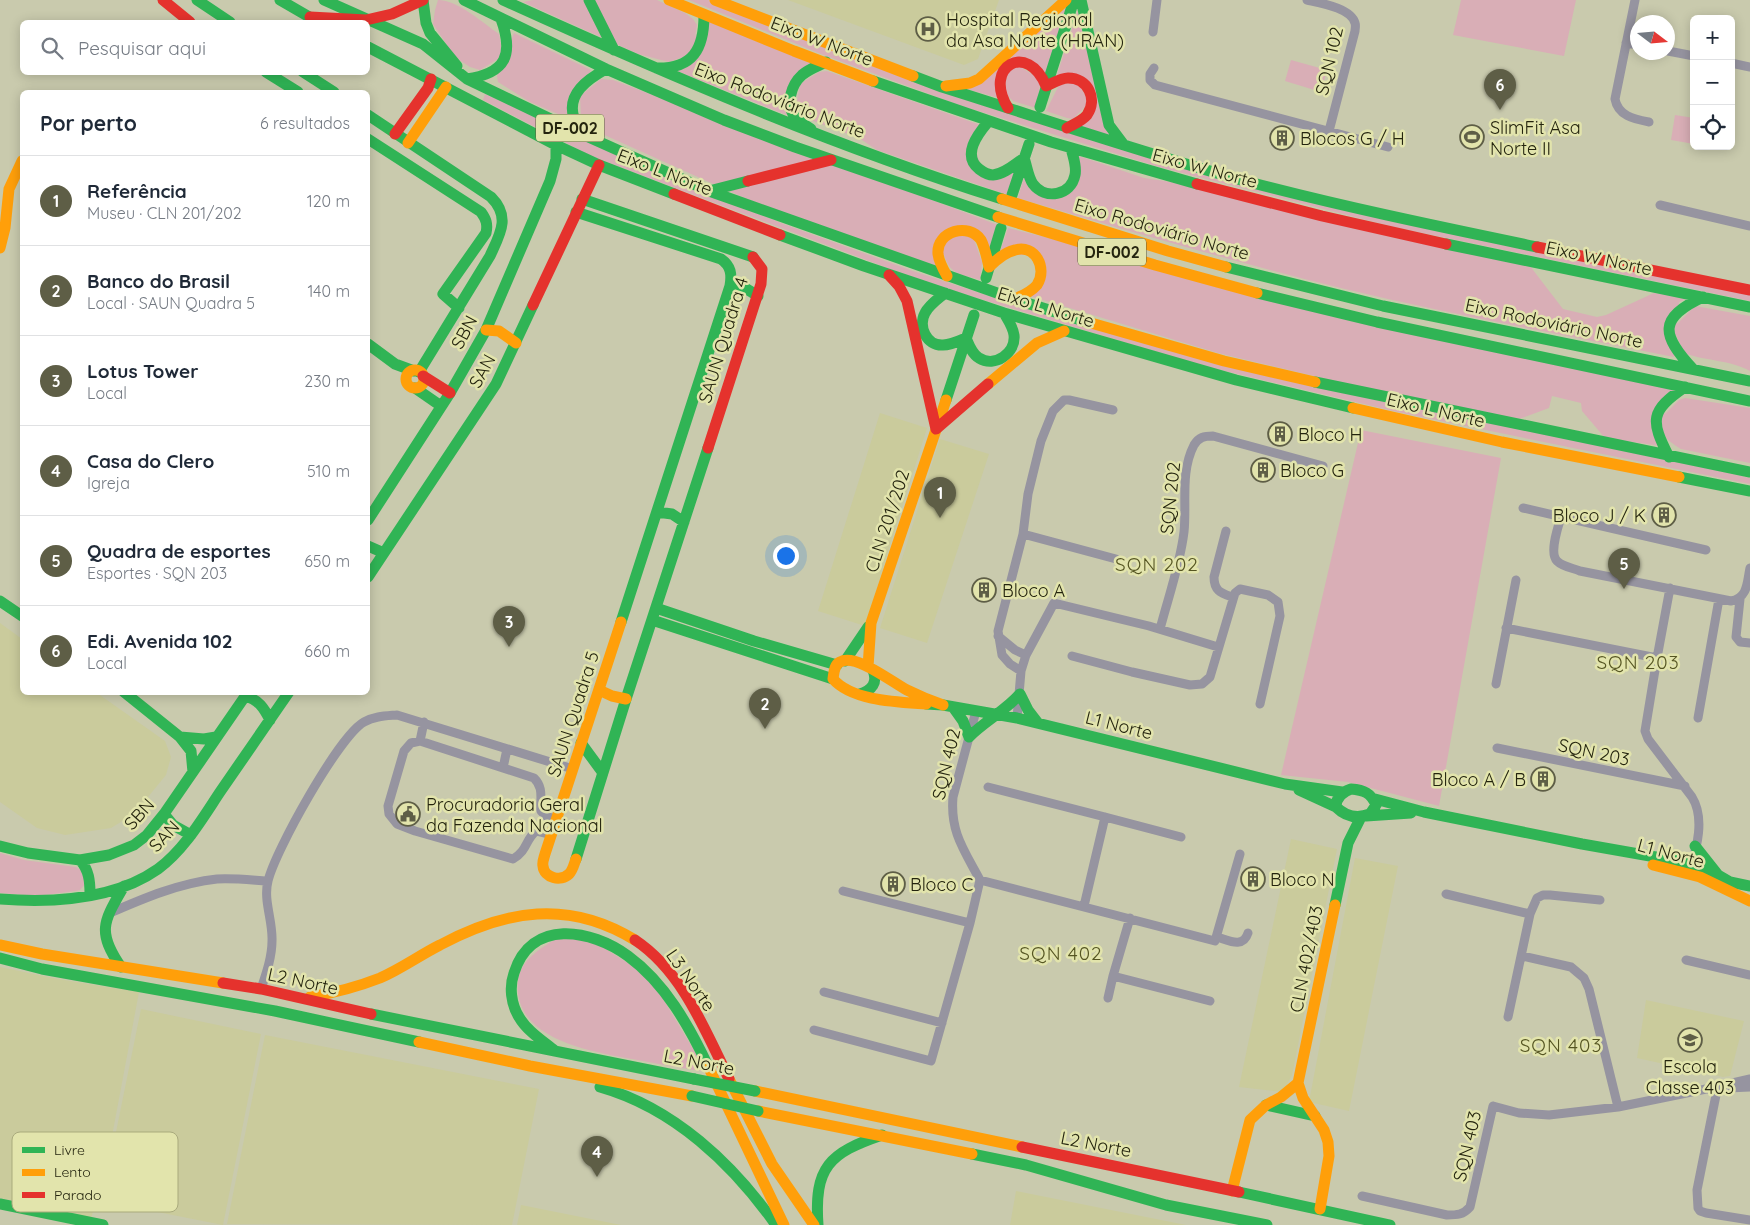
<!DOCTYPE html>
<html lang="pt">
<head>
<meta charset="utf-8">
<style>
  :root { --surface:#fff; --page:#f2f2f3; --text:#1f2937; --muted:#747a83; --line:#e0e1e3; --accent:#5e5e46 }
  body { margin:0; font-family:Quicksand,sans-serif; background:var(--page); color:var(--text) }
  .controls { position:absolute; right:15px; top:15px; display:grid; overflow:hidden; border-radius:8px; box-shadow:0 2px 12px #0003 }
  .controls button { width:45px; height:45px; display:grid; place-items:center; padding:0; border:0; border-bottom:1px solid var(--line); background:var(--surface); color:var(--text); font:25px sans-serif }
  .compass { position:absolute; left:1630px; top:15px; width:45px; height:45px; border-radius:50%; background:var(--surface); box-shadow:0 2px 12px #0003; rotate:106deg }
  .you { position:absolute; left:785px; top:555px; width:18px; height:18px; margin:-12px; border:4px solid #fff; border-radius:50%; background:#1a73e8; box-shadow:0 0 0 8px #1a73e833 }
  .badge { display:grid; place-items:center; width:32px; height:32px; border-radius:50%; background:var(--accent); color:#fff; font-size:16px; font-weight:700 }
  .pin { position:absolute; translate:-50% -41px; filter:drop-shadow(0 1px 2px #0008) }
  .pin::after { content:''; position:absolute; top:26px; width:18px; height:15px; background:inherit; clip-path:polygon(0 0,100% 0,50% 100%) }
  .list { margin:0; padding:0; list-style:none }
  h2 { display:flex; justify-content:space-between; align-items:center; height:65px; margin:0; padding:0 20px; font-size:21px }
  h2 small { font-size:16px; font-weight:400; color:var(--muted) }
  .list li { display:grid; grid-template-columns:32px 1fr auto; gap:15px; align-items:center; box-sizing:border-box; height:90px; padding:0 20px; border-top:1px solid var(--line) }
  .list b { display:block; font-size:19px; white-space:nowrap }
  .list p { margin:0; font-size:16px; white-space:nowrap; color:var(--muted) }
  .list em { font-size:16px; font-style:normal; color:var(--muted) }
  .icon { flex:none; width:28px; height:28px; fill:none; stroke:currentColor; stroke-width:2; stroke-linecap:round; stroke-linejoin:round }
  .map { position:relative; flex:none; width:1750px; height:1225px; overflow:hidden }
  .search { position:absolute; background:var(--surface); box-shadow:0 2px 12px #0003; left:20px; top:20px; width:350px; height:55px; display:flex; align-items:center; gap:12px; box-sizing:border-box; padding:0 18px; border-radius:8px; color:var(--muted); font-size:19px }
  .panel { position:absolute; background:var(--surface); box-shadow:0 2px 12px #0003; left:20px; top:90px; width:350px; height:605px; border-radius:8px }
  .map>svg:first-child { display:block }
</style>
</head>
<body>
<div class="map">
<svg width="1750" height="1225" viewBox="0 0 1750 1225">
  <rect width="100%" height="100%" fill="#c9caad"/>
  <path fill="#cacb9c" d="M788,0H999L978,59L964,65Z
    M880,413L927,428L865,626L818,611Z
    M940,439L989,454L927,643L880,628Z
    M0,623L22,639V692L97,693L165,741L171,757L166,775L134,814L111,828L65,835L37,828L0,802Z
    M1291,839L1337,849L1292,1075L1283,1092L1239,1087Z
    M1355,858L1398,866L1349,1111L1309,1102Z
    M0,967L58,979L139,992L112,1136L91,1219L0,1198Z
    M1646,1000L1744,1021L1730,1076L1723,1077L1637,1058Z
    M141,1009L261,1034L223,1225L102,1201Z
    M265,1035L539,1089L512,1225L227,1224Z
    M1016,1191L1186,1225H1010Z
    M521,1205L621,1225H517Z"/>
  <path fill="#d9aeb6" d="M438,0C458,0 483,23 499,34L503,56L480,70L470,67L455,57L433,24L435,10Z
    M533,0H657L685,13L693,19L697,25L692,54L669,62L638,54L523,2Z
    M689,0H708L742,15L1145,157L1750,294V301L1394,227L1159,167L959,105L821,54Z
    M1461,0H1576L1564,56L1453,35Z
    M1070,5L1047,75L1011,60L1002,99L963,88Z
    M1079,8L1116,138L1075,125L1097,96L1056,78Z
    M705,18L817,63L800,71L794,118L677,71Z
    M514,33L591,70L572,120L530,102L498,82L497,76Z
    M1291,60L1327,70L1321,92L1285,81Z
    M1016,64L1041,80L1036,108L1013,101L1005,93L1007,72Z
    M827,71L983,126L972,139L984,176L1018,165L1008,195L877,150L859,138L808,119L799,108L797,101L800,84L819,72Z
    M601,79L613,80L998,225L990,250L953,227L939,267L758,204L591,129L581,119L580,96Z
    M1076,81L1090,102L1073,119L1067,118L1046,111L1059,85Z
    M485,94L781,223L913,271L1062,320L1750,478V484L1402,413L1204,366L930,284L593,157L483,100Z
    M1675,115L1694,118V144L1671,140Z
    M1076,155L1144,178L1178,183L1530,266L1563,309L1597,317L1606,315L1654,293L1688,298L1679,302L1674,357C1564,335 1454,315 1345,289C1235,262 1127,231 1018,198L1026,171V178L1063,195Z
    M1008,228L1676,390L1667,396L1661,446L1605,438L1582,411L1581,403L1552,396L1549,408L1519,419L1373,390L1218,353L1030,296L1041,255H999Z
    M951,234L973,237L982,262L980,280C958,273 950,275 943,252Z
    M1695,306L1750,316V371C1731,360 1705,361 1684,353L1673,328Z
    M1685,398L1750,408V463L1681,449L1676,446L1668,440L1663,432V416L1679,400Z
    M1361,430L1501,458L1439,806L1348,782L1281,775Z
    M0,853L24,860L76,867L81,870L85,884L80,890L76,891L37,896L0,893Z
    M557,938L590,939L650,977L707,1072C682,1068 657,1064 632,1059C594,1052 523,1041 518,993C515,963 535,952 557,938Z"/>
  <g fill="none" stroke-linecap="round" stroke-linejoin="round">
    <path stroke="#9694a0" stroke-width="9" d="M1307,0C1320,3 1351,8 1355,23C1356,26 1355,29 1355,31L1329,131
      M1635,0L1615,99C1618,116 1634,119 1649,122
      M1153,32L1157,0
      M1626,43L1638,45
      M1668,51L1694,56
      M1731,63L1750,67
      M1154,68L1150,74V80L1155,85L1388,147
      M1660,205L1750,226
      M1523,508L1706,550
      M1561,517C1558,527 1549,553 1557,561C1563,567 1573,568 1580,571L1731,601C1748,598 1747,582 1750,568
      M1226,531L1214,577C1214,591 1221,593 1232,597
      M1023,534L1116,559
      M1670,588L1657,658L1645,731L1648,739L1692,797C1705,818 1697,847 1690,870
      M1740,599L1736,637L1740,642L1750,643
      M1506,628L1657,658
      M1160,629C1168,598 1180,565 1184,532C1187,504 1180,472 1194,445C1199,437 1204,436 1213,436L1323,466
      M998,636L1015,650L1026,655
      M1072,656L1132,672L1190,685L1202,684L1210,677L1235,593L1240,589L1268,595L1278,602L1280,616L1260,704
      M1021,671L1010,664L1002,655L998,631L1023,534L1028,494L1041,441L1053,411L1064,400H1069L1113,410
      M1496,684L1516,580
      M1017,718L1021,671L1026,655L1054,603L1149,626L1218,647
      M1698,718L1719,599
      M420,741L424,722
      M1497,748L1685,786
      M503,768L507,749
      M988,787L1105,817
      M552,835L536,831C525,840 528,850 513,859L415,831L397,824L389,814L388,806L404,751L411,743L420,741L534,778C544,788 540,798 541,811L546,816L557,820
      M980,880L1215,941L1240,854
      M843,891L970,923
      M1446,894L1530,914
      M1084,906L1105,817L1181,837
      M110,913C144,898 180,883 217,879C233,878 251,880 267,881
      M1130,918L1113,976L1210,1001
      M1217,937C1228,940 1243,949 1248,933
      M1522,956L1571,967L1584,978L1589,989L1618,1107
      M1686,960L1750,975
      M261,989C266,974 272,957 272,941C273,921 263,900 268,881C275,851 339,736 364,722C375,716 385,716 397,715L573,769
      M824,992L942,1023
      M1108,998L1113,976
      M1508,1017L1530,914L1537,898L1543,895H1550L1600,900
      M814,1030L931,1061L970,923L980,880C964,850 950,832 953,797L976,711
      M1728,1084L1750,1079
      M1718,1085L1697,1190L1698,1208L1700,1211L1706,1213L1750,1220
      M1362,1196L1447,1215C1457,1215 1463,1215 1470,1207L1493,1106L1519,1113L1549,1115L1618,1107L1706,1089L1750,1087"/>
    <path stroke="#30b455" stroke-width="11" d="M197,0L230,22
      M280,0L318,22
      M324,0L423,44L467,79L584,135L709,191L748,181
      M423,0L426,23L430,33L457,66
      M464,0L606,69L724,120L795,147L998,217
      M503,0C666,74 830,145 1002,199
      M589,0L614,50
      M1081,0L1109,125L1124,145
      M368,47L556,145L599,165L674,194
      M656,68C693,69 704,49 704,15
      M266,72L298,92
      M303,72L334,92
      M913,76L942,87C1044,119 1146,154 1249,182C1344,207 1441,227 1537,247
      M467,79C506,73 514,55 501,19
      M873,81L1051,142L1197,184
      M1040,107L1074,0
      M368,115L491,197C511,217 500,234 490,256L419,372
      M988,122C977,135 962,155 979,169C983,172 989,175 993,175C1005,174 1015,164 1024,158C1027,166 1028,177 1033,184C1045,200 1071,196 1075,175C1077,166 1073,157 1071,148
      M811,129C806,126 800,122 795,117C785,105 791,85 802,75C809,69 818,66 826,62
      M584,135C581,129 576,124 574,118C566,94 588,79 606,69
      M368,139L481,212C486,219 488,224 486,233L443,294L459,308
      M709,191L1014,299L1084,321
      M1012,195L1029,144
      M582,199L753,257
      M576,212L721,259C731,266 732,274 730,286L621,622
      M780,235L864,266L1004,313L1236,380L1353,408
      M1446,244L1750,307
      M1226,267L1383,306L1750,381
      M986,278L1001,228
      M730,286L745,288L758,296
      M945,293C938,299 929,305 925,313C918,326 926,346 943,345C951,345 959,341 966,338C969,345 972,354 979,358C995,368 1016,353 1014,335C1013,327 1008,320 1004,313
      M1257,293L1377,322L1750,401
      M368,344L395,364L414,371
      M1693,369C1661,335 1658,318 1703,297
      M1315,382L1750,472
      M415,388L441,406
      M946,400L974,315
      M1669,457C1650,420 1650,411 1685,387
      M1679,477L1750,491
      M657,512L672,514L684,522
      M368,520L450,393L486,330L550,181L556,159V145
      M368,546L384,553
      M368,577L496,384L533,305
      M0,601L22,616
      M656,608L754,641L837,665
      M652,620L833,679
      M845,661L868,627
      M124,692L180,737L191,751L193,772
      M860,694C872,690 878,683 873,670
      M245,696C259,700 264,708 270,720
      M926,704L943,705L1017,718L1285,784L1342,792
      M953,707L963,721L969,737C985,721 1005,711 1020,694L1028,710L1038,723
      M180,737L204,739L216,737
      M581,743L603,773
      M1351,789C1364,790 1371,793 1376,805L1370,814C1357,819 1346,817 1336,807C1336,797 1342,792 1351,789Z
      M1299,790L1336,807
      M1375,799L1424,812L1582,844L1684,862L1718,875L1730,882L1750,886
      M164,814L173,825L191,835
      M1366,816L1411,813
      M0,846L28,853L80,860L109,855L134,845L147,835L164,814L248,692
      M1695,846L1718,875
      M576,859L626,699L708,448
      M80,860C89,870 90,881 90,894
      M0,899C52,903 114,900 158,869C184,850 202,819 220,792C243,759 266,725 289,692
      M1335,905L1348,843L1361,817
      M0,958L42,969L275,1011L419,1042
      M121,967C96,931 104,921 124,886
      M371,1014L694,1079
      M555,1051C543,1041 527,1031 519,1017C511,1004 509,987 514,973C531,918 591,929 628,956C665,983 689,1026 708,1066
      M600,1087C674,1108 733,1164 776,1225
      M1266,1105L1315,1116
      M972,1154L1026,1165L1166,1205L1267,1225
      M1239,1192L1390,1225
      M0,1204L103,1225
      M818,1225C814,1167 829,1153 882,1135"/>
    <path stroke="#ff9f0a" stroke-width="11" d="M669,0L794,51L873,81
      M715,0L913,76
      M946,86L970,83L979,79L1066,0
      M408,143L446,87
      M1002,199L1168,251L1226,267
      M998,217L1155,265L1257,293
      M0,248L5,228L9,189L22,161
      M947,276C943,269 939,262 938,254C936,231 969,222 981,240C985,248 987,258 989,267C996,260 1005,252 1015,250C1035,244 1048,268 1037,285C1031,292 1022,296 1014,299
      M1084,321L1224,361L1315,382
      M486,330L499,331L516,343
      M406 379a9 9 0 1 1 18 0a9 9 0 1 1-18 0Z
      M988,384L1037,343L1064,331
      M1353,408L1502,442L1679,477
      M868,667L871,623L946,400
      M599,690L612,696L626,699
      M926,704C898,702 852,701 833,679C834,672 834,665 840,662C856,653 893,683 907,690C919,696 931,701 943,705
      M576,859C574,864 573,870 569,874C561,882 544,878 543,866C542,862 544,858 545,854L621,622
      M1653,865L1700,877L1750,901
      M0,945L42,954L223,983
      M310,997C334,993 357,987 380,978C401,969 420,955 440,945C506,910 568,899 635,940
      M419,1042L530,1066L692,1096
      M708,1066L784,1225
      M729,1079L772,1164L814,1225
      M755,1091L1022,1147
      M758,1111L972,1154
      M1232,1191L1250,1120L1266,1105L1281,1097L1298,1083
      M1320,1209L1329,1156L1328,1142L1324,1130L1303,1098L1298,1083L1335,905"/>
    <path stroke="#e5322d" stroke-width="11" d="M163,0L190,22
      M310,17L366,20L392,14L423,0
      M1008,108C982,66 1028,41 1046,86C1053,83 1061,78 1068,78C1088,78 1098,99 1087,115C1082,121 1074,124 1067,128
      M395,134L428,88L431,79
      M748,181L831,160
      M1197,184L1322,216L1446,244
      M674,194L780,235
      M1537,247L1750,290
      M889,275L899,286L907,301L936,429L988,384
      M533,305L599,165
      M423,376L450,393
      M708,448L761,284L762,269L753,257
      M635,940C682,971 705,1030 729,1079
      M223,983L261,989L371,1014
      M1022,1147L1239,1192"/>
    <path stroke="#30b455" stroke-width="11" d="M694,1079L755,1091
      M692,1096L758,1111"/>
  </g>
  <defs>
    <g id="hospital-ring" transform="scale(1.25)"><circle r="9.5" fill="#e2e4ac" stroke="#5e5e46" stroke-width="1.5"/><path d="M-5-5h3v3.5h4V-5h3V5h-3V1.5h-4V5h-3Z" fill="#5e5e46"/></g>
    <g id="stadium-ring" transform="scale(1.25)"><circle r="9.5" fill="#e2e4ac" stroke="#5e5e46" stroke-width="1.5"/><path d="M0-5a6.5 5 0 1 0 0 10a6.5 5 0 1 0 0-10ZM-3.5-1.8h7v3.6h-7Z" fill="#5e5e46"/></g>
    <g id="building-ring" transform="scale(1.25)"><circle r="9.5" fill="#e2e4ac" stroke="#5e5e46" stroke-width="1.5"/><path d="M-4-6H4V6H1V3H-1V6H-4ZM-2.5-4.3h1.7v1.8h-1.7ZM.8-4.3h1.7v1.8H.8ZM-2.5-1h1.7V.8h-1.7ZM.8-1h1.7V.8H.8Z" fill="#5e5e46"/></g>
    <g id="civic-ring" transform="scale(1.25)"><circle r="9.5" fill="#e2e4ac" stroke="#5e5e46" stroke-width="1.5"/><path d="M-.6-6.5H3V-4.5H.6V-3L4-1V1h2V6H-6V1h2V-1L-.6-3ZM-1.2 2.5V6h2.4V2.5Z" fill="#5e5e46"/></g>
    <g id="school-ring" transform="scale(1.25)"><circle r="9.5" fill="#e2e4ac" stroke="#5e5e46" stroke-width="1.5"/><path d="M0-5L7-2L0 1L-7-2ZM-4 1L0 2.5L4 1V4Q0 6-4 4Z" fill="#5e5e46"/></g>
  </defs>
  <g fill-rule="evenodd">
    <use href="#hospital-ring" x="928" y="29"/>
    <use href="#stadium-ring" x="1472" y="137"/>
    <use href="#building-ring" x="1282" y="138"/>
    <use href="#building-ring" x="1280" y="434"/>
    <use href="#building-ring" x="1263" y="470"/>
    <use href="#building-ring" x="1664" y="515"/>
    <use href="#building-ring" x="984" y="590"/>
    <use href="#building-ring" x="1543" y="779"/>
    <use href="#civic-ring" x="408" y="814"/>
    <use href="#building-ring" x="1253" y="879"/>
    <use href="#building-ring" x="893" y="884"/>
    <use href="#school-ring" x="1690" y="1040"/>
  </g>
  <g text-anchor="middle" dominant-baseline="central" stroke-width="5" stroke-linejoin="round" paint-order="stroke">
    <g fill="#e2e4ac" stroke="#5d5e3d" stroke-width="1">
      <rect x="536" y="114.5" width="68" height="27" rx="4"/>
      <rect x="1078" y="238.5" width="68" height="27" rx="4"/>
    </g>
    <g font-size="16" font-weight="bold" fill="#24240e">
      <text x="570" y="128">DF-002</text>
      <text x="1112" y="252">DF-002</text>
    </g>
    <g font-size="18" fill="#24240e" stroke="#e2e4ac" text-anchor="start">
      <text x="946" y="19">Hospital Regional<tspan x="946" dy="21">da Asa Norte (HRAN)</tspan></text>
      <text x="1490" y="127">SlimFit Asa<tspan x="1490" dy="21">Norte II</tspan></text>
      <text x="1300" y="138">Blocos G / H</text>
      <text x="1298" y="434">Bloco H</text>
      <text x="1280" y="470">Bloco G</text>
      <text x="1646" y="515" text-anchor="end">Bloco J / K</text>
      <text x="1002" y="590">Bloco A</text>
      <text x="1526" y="779" text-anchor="end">Bloco A / B</text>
      <text x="426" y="804">Procuradoria Geral<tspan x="426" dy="21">da Fazenda Nacional</tspan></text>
      <text x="1270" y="879">Bloco N</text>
      <text x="910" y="884">Bloco C</text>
      <text x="1690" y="1066" text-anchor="middle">Escola<tspan x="1690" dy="21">Classe 403</tspan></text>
    </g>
    <g font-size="18" fill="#24240e" stroke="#e2e4ac">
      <text transform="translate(822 41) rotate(21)">Eixo W Norte</text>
      <text transform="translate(1329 61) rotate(-77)">SQN 102</text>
      <text transform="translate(780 100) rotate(21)">Eixo Rodoviário Norte</text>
      <text transform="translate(1205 168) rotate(15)">Eixo W Norte</text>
      <text transform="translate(665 172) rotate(21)">Eixo L Norte</text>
      <text transform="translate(1162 229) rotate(16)">Eixo Rodoviário Norte</text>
      <text transform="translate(1599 258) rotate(12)">Eixo W Norte</text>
      <text transform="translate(1046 307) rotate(17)">Eixo L Norte</text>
      <text transform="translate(1554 323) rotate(12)">Eixo Rodoviário Norte</text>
      <text transform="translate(464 332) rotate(-62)">SBN</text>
      <text transform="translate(723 340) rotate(-73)">SAUN Quadra 4</text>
      <text transform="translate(482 371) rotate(-61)">SAN</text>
      <text transform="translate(1436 410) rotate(13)">Eixo L Norte</text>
      <text transform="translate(1170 498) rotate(-84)">SQN 202</text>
      <text transform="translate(887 521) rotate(-72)">CLN 201/202</text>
      <text transform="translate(573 714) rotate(-72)">SAUN Quadra 5</text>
      <text transform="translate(1119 725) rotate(14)">L1 Norte</text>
      <text transform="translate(1594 752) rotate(12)">SQN 203</text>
      <text transform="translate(946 764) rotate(-77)">SQN 402</text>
      <text transform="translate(139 814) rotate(-48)">SBN</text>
      <text transform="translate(164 836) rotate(-47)">SAN</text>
      <text transform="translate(1671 853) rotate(15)">L1 Norte</text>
      <text transform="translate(1306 959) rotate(-79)">CLN 402/403</text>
      <text transform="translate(691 980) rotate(55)">L3 Norte</text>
      <text transform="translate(303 981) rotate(12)">L2 Norte</text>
      <text transform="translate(699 1062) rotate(11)">L2 Norte</text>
      <text transform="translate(1096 1144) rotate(11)">L2 Norte</text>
      <text transform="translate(1467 1146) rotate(-77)">SQN 403</text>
    </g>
    <g font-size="19" letter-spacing="1" fill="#552" stroke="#e2e4ac">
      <text x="1157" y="564">SQN 202</text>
      <text x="1638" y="662">SQN 203</text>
      <text x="1061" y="953">SQN 402</text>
      <text x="1561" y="1045">SQN 403</text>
    </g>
  </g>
  <rect x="12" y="1132" width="166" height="80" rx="8" fill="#e2e4ac" stroke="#a9aa7d" stroke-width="1"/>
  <rect x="22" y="1147" width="23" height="6" fill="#30b455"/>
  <rect x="22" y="1169" width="23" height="7" fill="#ff9f0a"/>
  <rect x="22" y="1192" width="23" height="6" fill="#e5322d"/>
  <g font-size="14" fill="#24240e">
    <text x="54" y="1155">Livre</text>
    <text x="54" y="1177">Lento</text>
    <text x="54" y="1200">Parado</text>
  </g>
</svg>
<div class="controls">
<button>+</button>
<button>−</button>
<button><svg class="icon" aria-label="locate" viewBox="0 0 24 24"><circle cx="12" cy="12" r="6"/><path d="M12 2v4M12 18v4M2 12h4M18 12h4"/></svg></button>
</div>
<svg class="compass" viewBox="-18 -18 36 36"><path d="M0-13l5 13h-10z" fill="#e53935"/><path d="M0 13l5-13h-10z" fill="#747a83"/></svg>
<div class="you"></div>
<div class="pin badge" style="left:940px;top:518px">1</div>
<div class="pin badge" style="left:765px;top:729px">2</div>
<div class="pin badge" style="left:509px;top:647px">3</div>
<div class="pin badge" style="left:597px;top:1177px">4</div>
<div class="pin badge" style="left:1624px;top:589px">5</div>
<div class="pin badge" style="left:1500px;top:110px">6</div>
<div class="search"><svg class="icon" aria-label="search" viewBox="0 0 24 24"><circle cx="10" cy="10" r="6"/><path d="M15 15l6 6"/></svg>Pesquisar aqui</div>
<section class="panel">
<h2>Por perto<small>6 resultados</small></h2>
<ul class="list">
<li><span class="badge">1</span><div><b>Referência</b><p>Museu · CLN 201/202</p></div><em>120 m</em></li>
<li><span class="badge">2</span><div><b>Banco do Brasil</b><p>Local · SAUN Quadra 5</p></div><em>140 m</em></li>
<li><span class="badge">3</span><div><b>Lotus Tower</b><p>Local</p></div><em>230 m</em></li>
<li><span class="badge">4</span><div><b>Casa do Clero</b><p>Igreja</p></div><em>510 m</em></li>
<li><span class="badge">5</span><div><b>Quadra de esportes</b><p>Esportes · SQN 203</p></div><em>650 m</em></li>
<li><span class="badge">6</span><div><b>Edi. Avenida 102</b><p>Local</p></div><em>660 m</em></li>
</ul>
</section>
</div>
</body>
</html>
